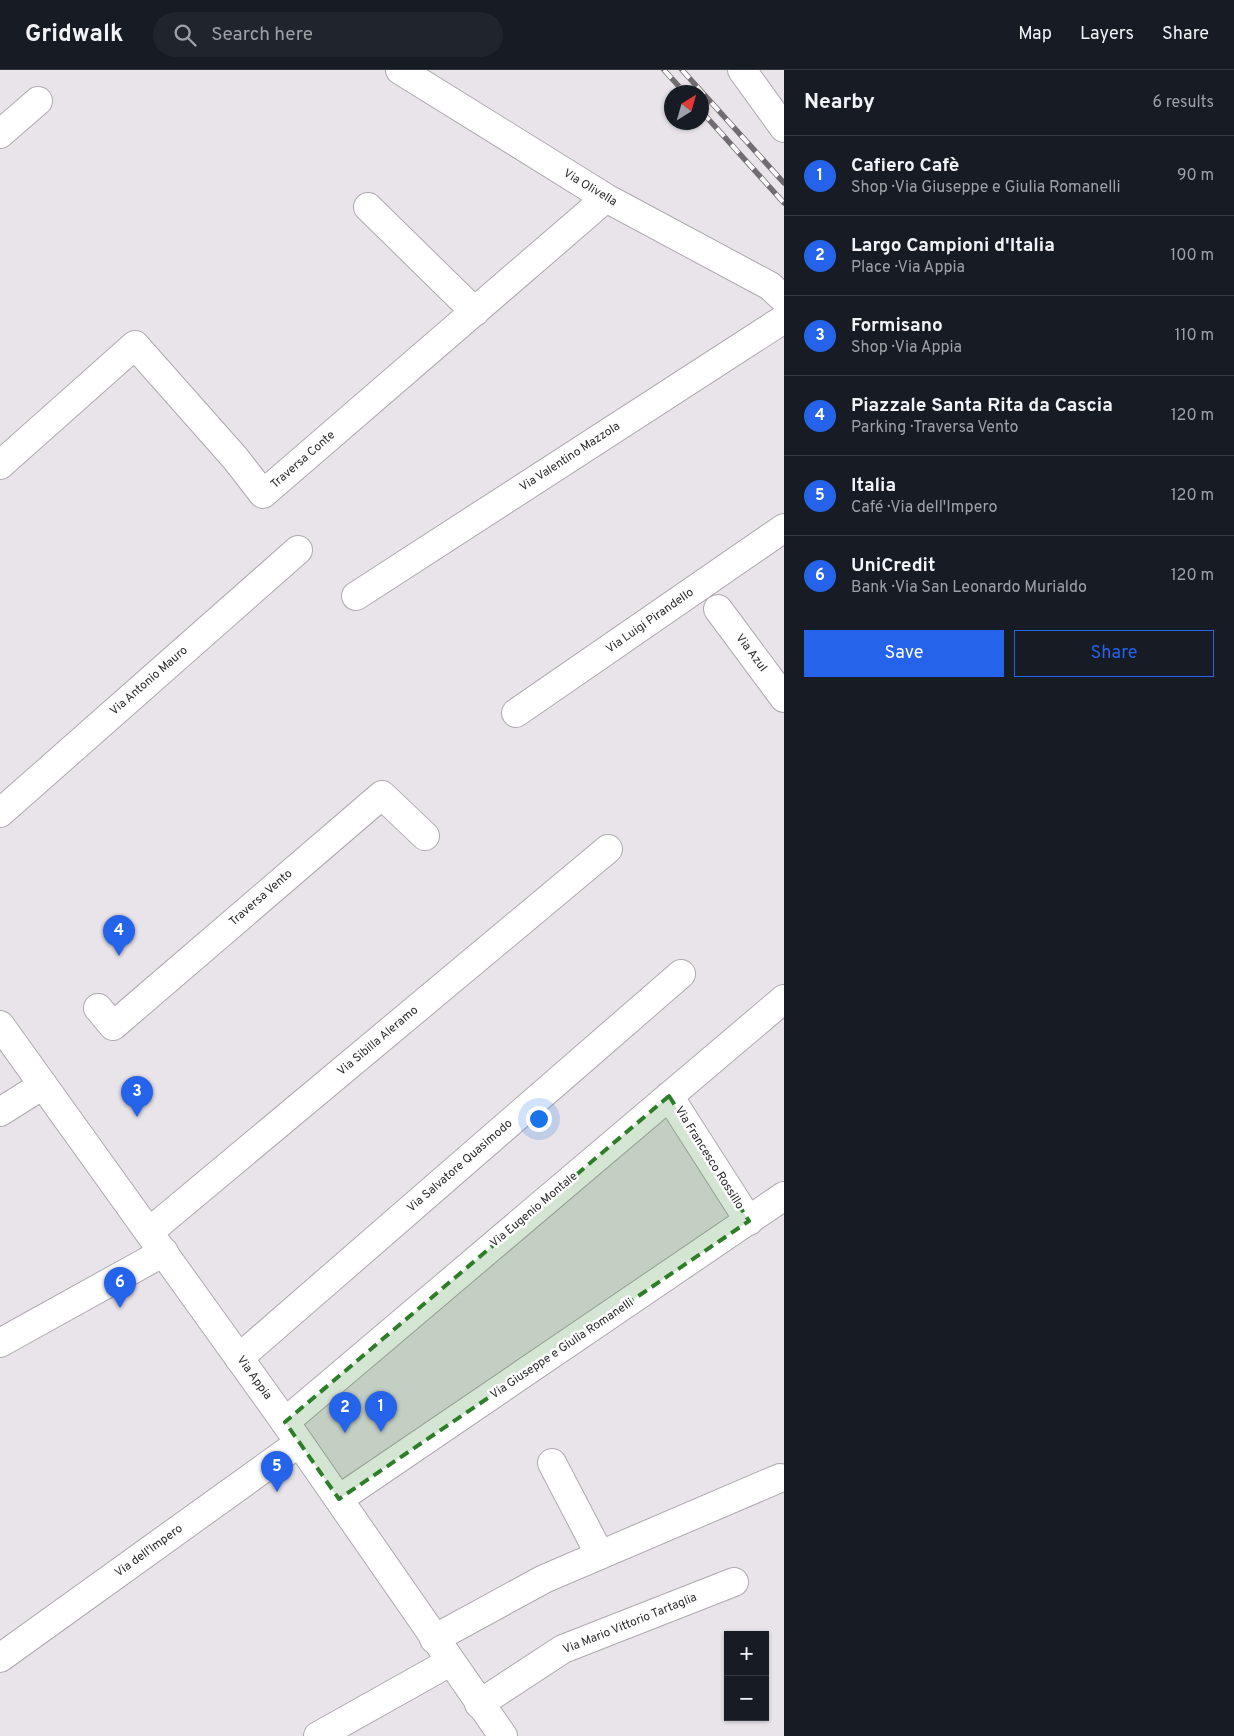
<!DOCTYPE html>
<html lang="en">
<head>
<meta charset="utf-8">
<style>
  :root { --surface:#171b24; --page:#20242c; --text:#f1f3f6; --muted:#9ea1a6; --line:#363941; --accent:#2563eb }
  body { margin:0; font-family:Overpass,sans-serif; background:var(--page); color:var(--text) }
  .controls { position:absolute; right:15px; bottom:15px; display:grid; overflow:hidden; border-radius:0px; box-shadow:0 1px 4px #0004 }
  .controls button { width:45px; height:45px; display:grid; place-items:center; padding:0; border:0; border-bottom:1px solid var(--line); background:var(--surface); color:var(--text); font:25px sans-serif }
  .compass { position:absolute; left:664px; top:15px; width:45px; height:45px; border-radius:50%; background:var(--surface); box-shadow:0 1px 4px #0004; rotate:37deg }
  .you { position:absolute; left:538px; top:1048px; width:18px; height:18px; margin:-12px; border:4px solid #fff; border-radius:50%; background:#1a73e8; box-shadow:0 0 0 8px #1a73e833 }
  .badge { display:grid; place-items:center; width:32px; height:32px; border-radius:50%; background:var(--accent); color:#fff; font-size:16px; font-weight:700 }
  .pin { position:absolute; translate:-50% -41px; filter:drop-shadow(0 1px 2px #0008) }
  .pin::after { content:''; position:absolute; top:26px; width:18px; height:15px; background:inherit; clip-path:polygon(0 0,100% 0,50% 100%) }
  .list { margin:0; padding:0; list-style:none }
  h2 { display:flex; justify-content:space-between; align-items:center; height:65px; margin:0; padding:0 20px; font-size:21px }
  h2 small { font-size:16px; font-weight:400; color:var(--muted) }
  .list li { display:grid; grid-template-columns:32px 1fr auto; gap:15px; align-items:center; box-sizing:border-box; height:80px; padding:0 20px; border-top:1px solid var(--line) }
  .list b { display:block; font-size:19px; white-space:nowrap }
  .list p { margin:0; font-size:16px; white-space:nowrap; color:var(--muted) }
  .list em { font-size:16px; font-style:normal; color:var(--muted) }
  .actions { display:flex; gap:10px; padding:15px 20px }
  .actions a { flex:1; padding:11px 0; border:1px solid var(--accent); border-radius:0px; text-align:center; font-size:18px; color:var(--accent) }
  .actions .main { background:var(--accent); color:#fff }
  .icon { flex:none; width:28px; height:28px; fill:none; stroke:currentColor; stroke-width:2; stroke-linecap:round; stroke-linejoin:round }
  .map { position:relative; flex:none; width:784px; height:1666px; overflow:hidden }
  header { display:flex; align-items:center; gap:30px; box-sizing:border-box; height:70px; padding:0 25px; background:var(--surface); border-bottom:1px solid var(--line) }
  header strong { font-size:24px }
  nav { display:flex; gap:28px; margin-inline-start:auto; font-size:18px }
  .search { width:350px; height:45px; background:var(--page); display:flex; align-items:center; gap:12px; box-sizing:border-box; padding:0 18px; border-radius:28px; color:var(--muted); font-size:19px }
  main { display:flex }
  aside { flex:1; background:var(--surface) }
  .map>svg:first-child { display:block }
</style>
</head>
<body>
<header>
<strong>Gridwalk</strong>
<div class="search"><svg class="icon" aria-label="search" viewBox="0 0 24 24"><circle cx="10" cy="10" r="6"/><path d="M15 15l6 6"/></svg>Search here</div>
<nav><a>Map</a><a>Layers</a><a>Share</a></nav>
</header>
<main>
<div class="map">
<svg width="784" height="1666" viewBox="0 0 784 1666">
  <rect width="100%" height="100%" fill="#e9e4ea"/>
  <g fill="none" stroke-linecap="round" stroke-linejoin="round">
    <g stroke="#aea9ae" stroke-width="30">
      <path id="minor" d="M400,0L606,128L770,216L784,229
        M742,0L784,58
        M0,64L38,31
        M368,137L475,242
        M0,395L135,275L235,388L263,424L606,128
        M356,526L784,249
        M718,539L784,628
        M516,643L784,458
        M0,743L298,480
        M98,938L113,956L382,725L425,766
        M669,1026L749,1151
        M0,1042L43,1015
        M149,1162L608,779
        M0,1273L164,1182
        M239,1288L681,904
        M285,1352L784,929
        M552,1393L600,1485
        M339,1429L784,1126
        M434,1569L544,1509L780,1408
        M0,1588L299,1373
        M479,1634L563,1579L734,1512
        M318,1666L450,1592"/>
    </g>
    <g stroke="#aea9ae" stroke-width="30">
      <path id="secondary" d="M0,955L285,1352L503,1666"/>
    </g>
    <use href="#minor" stroke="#fff" stroke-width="28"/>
    <use href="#secondary" stroke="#fff" stroke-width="28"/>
    <g stroke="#706d70" stroke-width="5.5">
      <path id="rail" d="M664,0L684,22
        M682,0L784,113
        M702,42L784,133"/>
    </g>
    <use href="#rail" stroke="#fff" stroke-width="4" stroke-dasharray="11" stroke-linecap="butt"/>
  </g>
  <path fill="#2e7e29" fill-opacity="0.2" stroke="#2e7e29" stroke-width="4" stroke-dasharray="10 6" stroke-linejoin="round" d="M669,1026L749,1151L339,1429L285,1352Z"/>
  <g text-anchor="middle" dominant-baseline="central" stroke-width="5" stroke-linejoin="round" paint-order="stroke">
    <g font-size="12" fill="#2c2a2c" stroke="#fff">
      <text transform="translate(590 118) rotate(31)">Via Olivella</text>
      <text transform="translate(570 387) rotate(-33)">Via Valentino Mazzola</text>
      <text transform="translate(303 390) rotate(-41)">Traversa Conte</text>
      <text transform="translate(650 551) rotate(-35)">Via Luigi Pirandello</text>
      <text transform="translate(751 583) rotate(53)">Via Azul</text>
      <text transform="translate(149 611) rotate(-41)">Via Antonio Mauro</text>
      <text transform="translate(261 828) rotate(-41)">Traversa Vento</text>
      <text transform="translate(378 971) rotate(-40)">Via Sibilla Aleramo</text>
      <text transform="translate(709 1088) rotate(58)">Via Francesco Rossillo</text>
      <text transform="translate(460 1096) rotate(-41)">Via Salvatore Quasimodo</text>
      <text transform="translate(534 1140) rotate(-40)">Via Eugenio Montale</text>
      <text transform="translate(562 1279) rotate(-34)">Via Giuseppe e Giulia Romanelli</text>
      <text transform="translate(254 1308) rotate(54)">Via Appia</text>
      <text transform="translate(149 1481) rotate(-36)">Via dell'Impero</text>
      <text transform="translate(630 1554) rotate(-22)">Via Mario Vittorio Tartaglia</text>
    </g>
  </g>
</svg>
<div class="controls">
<button>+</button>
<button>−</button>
</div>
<svg class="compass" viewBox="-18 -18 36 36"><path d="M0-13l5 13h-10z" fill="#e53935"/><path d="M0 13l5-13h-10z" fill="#9ea1a6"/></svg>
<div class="you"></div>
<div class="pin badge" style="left:381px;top:1362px">1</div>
<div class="pin badge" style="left:345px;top:1363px">2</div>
<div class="pin badge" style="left:137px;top:1047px">3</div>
<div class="pin badge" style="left:119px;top:886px">4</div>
<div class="pin badge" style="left:277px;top:1422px">5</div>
<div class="pin badge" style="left:120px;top:1238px">6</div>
</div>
<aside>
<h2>Nearby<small>6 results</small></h2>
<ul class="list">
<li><span class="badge">1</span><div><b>Cafiero Cafè</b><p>Shop · Via Giuseppe e Giulia Romanelli</p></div><em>90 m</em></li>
<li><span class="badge">2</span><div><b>Largo Campioni d'Italia</b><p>Place · Via Appia</p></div><em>100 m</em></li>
<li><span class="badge">3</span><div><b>Formisano</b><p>Shop · Via Appia</p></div><em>110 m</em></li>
<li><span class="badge">4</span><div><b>Piazzale Santa Rita da Cascia</b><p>Parking · Traversa Vento</p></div><em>120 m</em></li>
<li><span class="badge">5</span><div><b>Italia</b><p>Café · Via dell'Impero</p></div><em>120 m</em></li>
<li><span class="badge">6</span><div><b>UniCredit</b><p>Bank · Via San Leonardo Murialdo</p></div><em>120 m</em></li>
</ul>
<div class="actions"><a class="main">Save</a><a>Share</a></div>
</aside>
</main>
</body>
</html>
